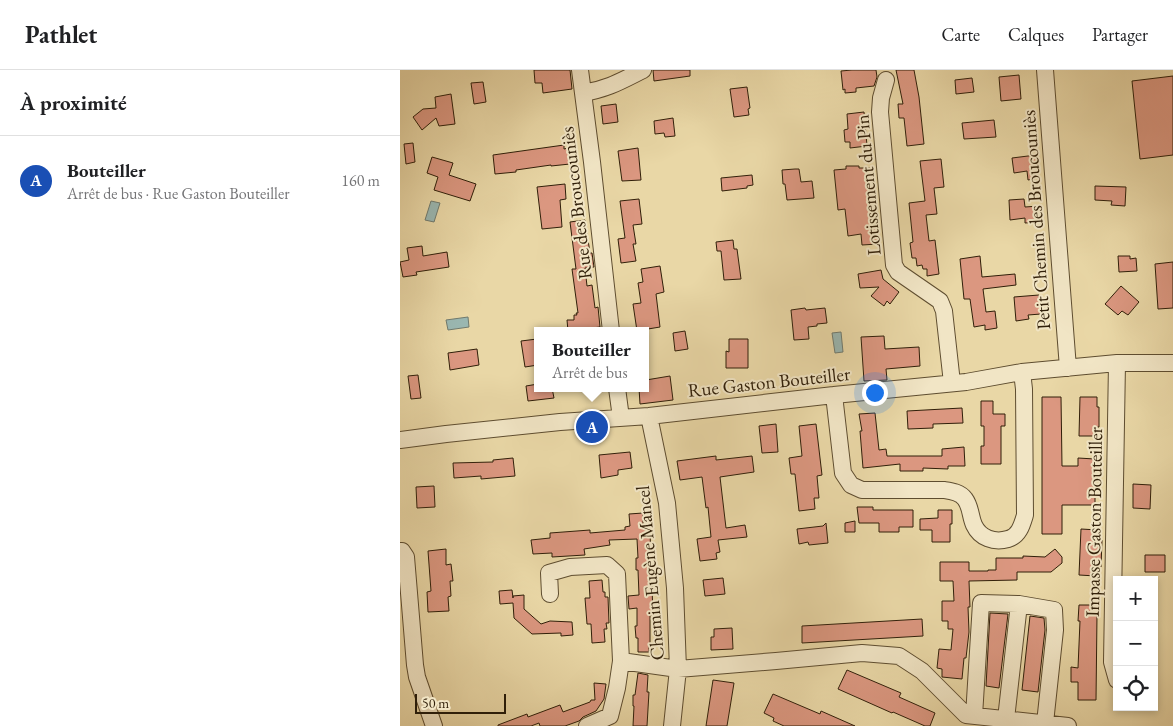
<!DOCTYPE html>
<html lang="fr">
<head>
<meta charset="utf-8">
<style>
  :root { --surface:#fff; --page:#f2f2f2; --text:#202124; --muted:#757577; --line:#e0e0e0; --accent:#8f2418 }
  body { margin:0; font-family:"EB Garamond",serif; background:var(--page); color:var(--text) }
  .controls { position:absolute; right:15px; bottom:15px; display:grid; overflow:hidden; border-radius:0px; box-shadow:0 2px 8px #0003 }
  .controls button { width:45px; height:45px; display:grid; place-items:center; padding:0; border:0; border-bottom:1px solid var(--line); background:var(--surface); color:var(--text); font:25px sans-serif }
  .scale { position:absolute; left:15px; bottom:12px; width:91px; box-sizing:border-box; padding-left:5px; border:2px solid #301f09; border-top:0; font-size:14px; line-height:18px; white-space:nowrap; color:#301f09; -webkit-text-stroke:4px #f1e5c5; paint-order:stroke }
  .you { position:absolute; left:474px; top:322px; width:18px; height:18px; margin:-12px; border:4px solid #fff; border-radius:50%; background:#1a73e8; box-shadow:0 0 0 8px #1a73e833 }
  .badge { display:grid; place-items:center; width:32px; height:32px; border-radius:50%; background:var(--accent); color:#fff; font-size:16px; font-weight:700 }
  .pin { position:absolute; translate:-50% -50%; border:2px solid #fff; box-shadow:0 1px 5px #0006 }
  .popup { position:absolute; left:134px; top:257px; width:115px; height:65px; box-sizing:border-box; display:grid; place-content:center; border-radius:0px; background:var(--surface); filter:drop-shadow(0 1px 4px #0005); font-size:16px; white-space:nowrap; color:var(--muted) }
  .popup b { font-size:19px; color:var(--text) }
  .popup::after { content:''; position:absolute; left:50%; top:100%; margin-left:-10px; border:10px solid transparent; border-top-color:var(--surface) }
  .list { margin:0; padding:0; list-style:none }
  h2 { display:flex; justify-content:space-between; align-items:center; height:65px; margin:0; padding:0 20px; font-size:21px }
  h2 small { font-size:16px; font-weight:400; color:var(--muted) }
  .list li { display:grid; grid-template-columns:32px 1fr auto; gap:15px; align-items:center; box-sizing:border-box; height:90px; padding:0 20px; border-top:1px solid var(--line) }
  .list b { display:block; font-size:19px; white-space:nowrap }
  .list p { margin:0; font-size:16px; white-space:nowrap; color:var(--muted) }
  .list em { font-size:16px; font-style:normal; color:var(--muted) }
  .icon { flex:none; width:28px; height:28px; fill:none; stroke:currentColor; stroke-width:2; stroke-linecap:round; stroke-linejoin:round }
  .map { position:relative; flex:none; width:773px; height:656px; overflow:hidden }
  header { display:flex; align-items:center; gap:30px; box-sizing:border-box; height:70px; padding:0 25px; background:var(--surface); border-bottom:1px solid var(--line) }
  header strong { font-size:24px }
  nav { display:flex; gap:28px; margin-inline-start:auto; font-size:18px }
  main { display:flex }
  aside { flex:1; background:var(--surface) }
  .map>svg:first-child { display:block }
</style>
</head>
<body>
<header>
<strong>Pathlet</strong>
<nav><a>Carte</a><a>Calques</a><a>Partager</a></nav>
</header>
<main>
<aside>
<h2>À proximité<small></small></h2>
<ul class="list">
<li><span class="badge" style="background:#1a4fb4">A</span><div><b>Bouteiller</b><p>Arrêt de bus · Rue Gaston Bouteiller</p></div><em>160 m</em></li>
</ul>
</aside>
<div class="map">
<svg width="773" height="656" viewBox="0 0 773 656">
  <rect width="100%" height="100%" fill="#e9d7a6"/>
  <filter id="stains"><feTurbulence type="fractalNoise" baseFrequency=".004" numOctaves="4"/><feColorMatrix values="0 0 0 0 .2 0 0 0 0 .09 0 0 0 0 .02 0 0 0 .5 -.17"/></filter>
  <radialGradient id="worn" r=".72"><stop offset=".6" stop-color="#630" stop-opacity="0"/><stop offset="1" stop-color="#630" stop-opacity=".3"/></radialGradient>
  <path fill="#9ab7b1" stroke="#707a6e" d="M31,131L40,133L34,152L25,150Z
    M68,247L69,257L48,260L46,250Z
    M441,262L443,282L435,283L432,263Z"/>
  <path fill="#db9780" stroke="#301f09" d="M134,0H170L172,19L143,23L142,13H135Z
    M253,0H290V6L254,11Z
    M452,0H476L477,7L474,16L456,18V22L445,23V19L443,20L441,1Z
    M496,0H514L519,27L524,74L507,76L504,48H499L498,34H503Z
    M619,5L621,29L601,31L599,7Z
    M773,6V85L740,89L732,11Z
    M572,8L574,22L556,24L555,10Z
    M83,12L86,32L74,34L71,13Z
    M347,17L350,38L348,39L349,45L334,47L330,19Z
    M51,24L55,54L39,56L36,48L22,60L13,47L23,39L36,38L35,27Z
    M216,34L218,52L203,54L201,36Z
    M464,42L467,76L450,78V72H445L444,60L448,59L447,44Z
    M273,48L275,66L265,67L264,63L255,64L254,51Z
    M594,50L596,67L564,69L562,53Z
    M13,73L15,92L6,94L4,74Z
    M164,75V79L168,78L170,94L151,96V95L116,100V102L95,104L93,85Z
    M238,78L241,110L222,111L218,81Z
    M636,85L638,108L628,110L627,101L614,103L612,88Z
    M32,87L53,93L49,105L76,114L70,131L34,120L38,107L27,103Z
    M541,89L544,117L534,118L537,144L526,145L529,171L535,170L539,204L527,206V199H523L522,195L517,196L516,188H512L510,173L513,172L509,133L525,131L520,91Z
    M446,96H459V98H471L474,146H476L478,174L462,175L461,164L448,166L445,139L438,140L434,100L446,99Z
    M395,99H399L401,112L412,111L414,128L387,130L385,114H383L382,100Z
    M352,105L353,115L347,116V118L322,121L321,108Z
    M165,114L166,129L160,130L162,157L142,159L137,117Z
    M695,116L726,117L725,136L711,135L712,131L695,130Z
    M239,129L242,154L233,155L236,174H233L236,191L221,193L218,169L225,168L220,131Z
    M624,129L625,137L639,136L640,152L625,153V148L610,150L609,130Z
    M185,150L190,183H192L194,197L185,198L187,216L192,215L195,238L198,237L200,257L168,261L167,250H174V245H177L176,243H178L172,199H176L170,152Z
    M333,170L334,179H337L341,209L324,210L321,181H317L316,172Z
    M22,176L23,186L47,182L49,197L16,202L17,205L3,207L0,192L9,190L7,178Z
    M580,186L582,207L615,204L616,215L583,219L586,242L595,241L597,258L585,260V255L574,257L570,229H564L560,189Z
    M718,186H730V189L736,188L737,201L719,202Z
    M773,192V238L758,239L755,194Z
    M260,196L264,222L256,224L260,257L248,259V261H237L233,234L241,233L238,213L243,212L241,199Z
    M481,200L483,209L499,222L490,234L487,231L484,236L471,226L479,217L460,218L458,204Z
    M721,216L739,232L728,245L722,241L718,245L705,234Z
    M639,225L641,244L628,245L629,249L616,251L614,227Z
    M405,238L406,240L425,238L427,253L417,254V256L408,257L409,269L394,270L391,240Z
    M285,261L288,279L275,281L273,263Z
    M484,266L485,279L519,277L520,296L486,299L487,310L464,311L461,267Z
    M137,269L138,295L125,297L121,271Z
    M329,269H348V298H326V281L329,282Z
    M77,279L79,295L50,300L48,283Z
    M18,305L21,328L11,329L8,306Z
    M270,306L273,330L240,334L239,318H246V310Z
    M138,314V318H152L154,328L128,331L126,316Z
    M642,327H661L662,396H678V388L695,389V435H662V464H642Z
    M680,327H697V337H699V357H694V366H679Z
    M581,331H593V344H605V356H601V394H581V376H584V356H581Z
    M562,338L563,353L533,354V358L508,359L507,341Z
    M475,343L479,380L486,379L487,386H542V379L564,377L565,396H548V399L523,398V401H500V394L463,398L460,361H462L459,344Z
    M376,354L378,382L362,383L359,356Z
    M416,354L422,405L417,406L419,428H414L415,439L399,441L395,404H391L389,388L402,386L399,356Z
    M230,382L232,398L218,400V405L201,408L199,385Z
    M316,386V390L352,386L354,402L320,407L326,458L345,455L347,467L318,470L320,482L316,483L317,489L300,491L297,469L311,467L308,437L306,438L302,407L280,410L277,391Z
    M113,388L115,406L81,409V406L54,408L53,393L93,392V390Z
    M733,414L751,415L750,439L733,438Z
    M34,416L35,437L17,438L16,417Z
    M457,437H473V440H513V457H499V462H479V453H459Z
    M538,440H552V454H550V472H532V460H520V449L538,448Z
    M243,443V457H245L246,462H250L253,545H250V573H249V582H238V568H236L235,556H237V538L229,539L228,526L239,525L238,500H236V488H238L237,469L209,470L210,475L184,479L185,485L152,487V483L133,484L131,470L150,468V463L190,460V463L225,460V457L230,456L229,444Z
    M455,451V462H445V453Z
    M426,453L428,473L409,475L408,472L399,474L397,459L423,456Z
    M681,459L698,460V470H702L701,497H696V506L679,505Z
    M46,479V495L51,494L53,511H50L51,526L48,527L49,541L28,542L27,522L31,521L28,481Z
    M655,479L662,487V493L651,502H617V510L569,511L570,537H568L569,562L566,588H564L562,609L542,607V599L537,598L539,579L551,580L553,559H548V551H542V531H554L553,511H540V492H569V501H588V500H596V488H623V486L645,487Z
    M745,485H765V502H745Z
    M323,508L325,524L305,526L303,510Z
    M202,510L203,522H205V527H208L209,553H206L207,559H204L205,572L192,573L191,554H187L185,528H190L189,511Z
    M112,520L113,528V526L124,525V539L141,554L150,551L172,552L173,565L161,566V563L132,564L114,548L113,533L100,534L99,521Z
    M679,535H696L695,545H697L696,630H678V612H671V597L678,598L680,551H678Z
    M590,543L608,544L599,618L586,616Z
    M630,546L644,548L645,560L638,622L622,620Z
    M522,549L523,566L402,573V556Z
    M332,558L333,579L311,580V567H314V559Z
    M447,600L501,623L499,627L535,643L530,656H525L493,642L492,643L438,619Z
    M238,603L248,605L247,622H249L247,656H233L234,636H233V625H235Z
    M313,610L334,613L327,656H306Z
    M194,613L206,614L204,629L196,641L183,647L179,651L165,656H140L139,653L131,656H98V655L127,644L128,647L160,635L163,642L190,632L191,630H195Z
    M373,624L420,644L421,641L455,656H384L373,651L374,648L364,643Z"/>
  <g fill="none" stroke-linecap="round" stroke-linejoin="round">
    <g stroke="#5e4d30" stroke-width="18">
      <path id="minor" d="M180,0L192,92L211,261
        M645,0L668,298
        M486,10L481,28L480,42L494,195L498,202L540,231L544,241L552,313
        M183,23C208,19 221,11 243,0
        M217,318L221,348
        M434,325L443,403L451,415L462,420H544C551,421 560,422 565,429C571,437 570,446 574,455C580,468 594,473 608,469C619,466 622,455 625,445L624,319L622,302
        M249,346L267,433L275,518L278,599L272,656
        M0,370L46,364L160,352L249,346L434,325L566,312L622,302L717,293H773
        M0,481H2L6,487L15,595L17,607L34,656
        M150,524L149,503L170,497L207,495L217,504L221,591L278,599L376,591L462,583L499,586L522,601L566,645L668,656
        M717,610L712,592L717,293
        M574,646L581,533L619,534
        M606,649L619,534L654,540L655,560L645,653
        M187,656L210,646L217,618L221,591"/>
    </g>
    <use href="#minor" stroke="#f1e5c5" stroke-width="16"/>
  </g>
  <g text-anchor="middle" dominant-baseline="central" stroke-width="4" stroke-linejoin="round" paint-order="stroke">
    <g font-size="19" fill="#301f09" stroke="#f1e5c5">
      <text transform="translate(468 115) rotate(-95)">Lotissement du Pin</text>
      <text transform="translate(176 133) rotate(-97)">Rue des Broucouniès</text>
      <text transform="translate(636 150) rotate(-94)">Petit Chemin des Broucouniès</text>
      <text transform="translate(369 312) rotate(-6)">Rue Gaston Bouteiller</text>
      <text transform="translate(694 452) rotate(-89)">Impasse Gaston Bouteiller</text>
      <text transform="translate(250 503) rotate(-95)">Chemin Eugène Mancel</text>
    </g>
  </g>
  <rect width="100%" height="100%" filter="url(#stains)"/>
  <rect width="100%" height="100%" fill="url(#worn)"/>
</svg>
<div class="controls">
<button>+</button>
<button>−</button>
<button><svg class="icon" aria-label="locate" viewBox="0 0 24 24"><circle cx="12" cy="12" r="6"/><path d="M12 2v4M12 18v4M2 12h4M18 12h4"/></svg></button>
</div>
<div class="scale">50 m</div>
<div class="you"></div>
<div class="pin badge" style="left:192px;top:357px;background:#1a4fb4">A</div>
<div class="popup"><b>Bouteiller</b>Arrêt de bus</div>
</div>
</main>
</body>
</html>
